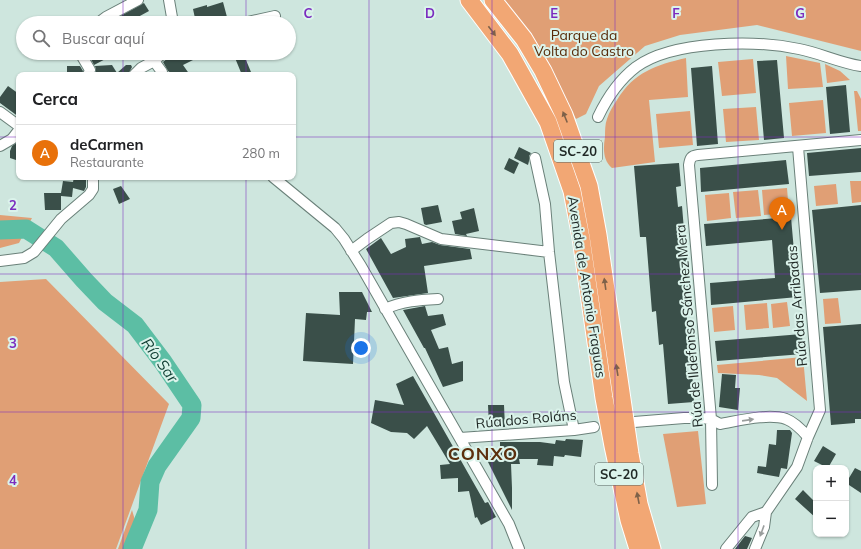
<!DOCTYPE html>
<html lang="es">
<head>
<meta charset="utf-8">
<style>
  :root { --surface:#fff; --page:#f6f6f6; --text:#202124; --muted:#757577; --line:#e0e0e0; --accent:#ea580c }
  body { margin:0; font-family:Mulish,sans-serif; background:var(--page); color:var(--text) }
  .controls { position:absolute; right:12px; bottom:12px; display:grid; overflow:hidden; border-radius:8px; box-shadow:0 1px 3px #0004 }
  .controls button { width:36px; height:36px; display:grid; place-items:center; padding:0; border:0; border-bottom:1px solid var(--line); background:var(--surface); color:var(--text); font:20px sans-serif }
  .you { position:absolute; left:361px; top:348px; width:14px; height:14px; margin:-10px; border:3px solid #fff; border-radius:50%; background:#1a73e8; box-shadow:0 0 0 6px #1a73e833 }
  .badge { display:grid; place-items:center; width:26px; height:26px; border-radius:50%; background:var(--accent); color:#fff; font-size:13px; font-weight:700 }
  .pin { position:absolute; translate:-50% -33px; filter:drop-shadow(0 1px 2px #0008) }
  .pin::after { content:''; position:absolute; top:21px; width:14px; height:12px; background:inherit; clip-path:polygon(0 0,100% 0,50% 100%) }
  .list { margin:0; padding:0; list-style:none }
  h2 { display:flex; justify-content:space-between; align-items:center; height:52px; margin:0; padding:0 16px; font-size:17px }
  h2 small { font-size:13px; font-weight:400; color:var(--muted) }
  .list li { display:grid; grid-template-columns:26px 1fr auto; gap:12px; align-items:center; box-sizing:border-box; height:56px; padding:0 16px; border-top:1px solid var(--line) }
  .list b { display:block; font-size:15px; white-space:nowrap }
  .list p { margin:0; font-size:13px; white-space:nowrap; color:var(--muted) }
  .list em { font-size:13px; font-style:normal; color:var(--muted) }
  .icon { flex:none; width:22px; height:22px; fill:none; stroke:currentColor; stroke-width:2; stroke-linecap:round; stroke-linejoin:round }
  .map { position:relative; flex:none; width:861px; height:549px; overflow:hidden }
  .search { position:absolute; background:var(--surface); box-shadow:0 1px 3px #0004; left:16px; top:16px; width:280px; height:44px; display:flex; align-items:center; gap:10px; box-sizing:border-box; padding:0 14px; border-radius:22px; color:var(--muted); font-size:15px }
  .panel { position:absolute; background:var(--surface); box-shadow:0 1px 3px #0004; left:16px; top:72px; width:280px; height:108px; border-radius:8px }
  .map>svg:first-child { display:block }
</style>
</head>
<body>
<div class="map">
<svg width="861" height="549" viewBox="0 0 861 549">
  <rect width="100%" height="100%" fill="#cee6de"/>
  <path fill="#e09f75" d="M502,0H861V51L757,25L680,35L645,46L599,86L586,114L576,119L539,49Z
    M786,56L820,63L823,87L788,89Z
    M686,58L688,97L649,100L655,162L612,168C603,160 603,149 605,137C605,131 605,124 607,119C609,112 613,106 617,100C634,72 656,65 686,58Z
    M753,59L756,93L722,96L718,62Z
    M825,64L840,71L850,80L827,83Z
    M854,91H857L861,99V131H858Z
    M823,100L826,133L792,136L789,103Z
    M756,107L759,140L726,142L723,109Z
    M690,111L693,145L659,148L656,114Z
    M861,181V202L852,203L850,181Z
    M836,184L838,204L816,206L814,186Z
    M787,188L789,213L764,215L762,190Z
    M758,190L761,216L736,218L733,192Z
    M729,193L731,218L707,221L705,195Z
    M0,215L32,218L19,243L0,248Z
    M46,279L169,404L116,549H0V282Z
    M838,298L841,323L825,324L823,299Z
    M787,302L790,326L773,328L771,304Z
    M767,303L769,328L746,330L744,305Z
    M733,306L735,330L714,332L712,308Z
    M803,357L807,401L777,378L759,375L718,373L717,365Z
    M698,431L706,504L677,507L663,434Z
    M132,510L140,537V549H118Z"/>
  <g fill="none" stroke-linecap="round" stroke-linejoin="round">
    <path stroke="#5cbea4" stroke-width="19" d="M0,230L26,229L56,248L84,280L105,302L135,325L163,362L192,405L191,418L157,466L150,482L148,510L132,549"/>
  </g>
  <path fill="#3a4f49" d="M223,2L227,17L206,23H196L193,9L207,5V7Z
    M144,3L149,11L127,23H118L115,19Z
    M88,53H117L94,65Z
    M169,53H207L183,65L190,75H174L168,71L163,62L168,58Z
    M233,53H243L251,72L242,75Z
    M777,60L784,138L764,140L757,61Z
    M112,65L117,73L126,65H131L132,67L128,75H95L96,70L95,66Z
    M67,66H80L83,71L82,75H67Z
    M712,66L718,144L697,146L691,68Z
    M846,85L850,132L830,134L826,87Z
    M8,86L19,94V117L0,103V97Z
    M19,141V161L10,158V151L12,146Z
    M519,147L531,153L529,156V161L528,165L514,158Z
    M861,148V172L809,176L807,153Z
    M509,158L519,163L514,174L504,169Z
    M786,160L789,184L701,192L700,168Z
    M679,163L681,186L676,187L678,207L682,206L684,230H680L681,246L686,245L688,269H683L684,285H689L691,308L686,309L691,364H686V371H692L694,402L668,404L663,344L659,345L656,311L652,312L646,237H640L634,166Z
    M74,177H86V187L84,191L73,188L72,197L61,196V210H45L44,193H61L63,181L73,182Z
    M121,186L130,199L119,204L113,189Z
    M438,205L442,222L426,225L424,224L421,208Z
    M861,205V290L820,293L812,210Z
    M474,208L479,231L466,234L467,236L455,234L452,221L462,219L460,212Z
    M791,217L798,297L711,305L710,283L775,278L772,240L706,246L704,224Z
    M420,237L422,244L432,242L440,245L470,249L472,259L424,266L428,293L393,298L366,249L381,238L391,254L406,247L405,239Z
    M339,292H362L372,312H367L366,320L355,319L353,364L303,361L306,313L340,315Z
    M425,306L428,316L443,314L446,325L431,330L439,349L448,347L452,364L463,361V381L443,387L425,348H424L403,310Z
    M861,324V419H855V423L831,425L823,327Z
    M802,334L803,354L717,361L715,341Z
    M722,374L736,375L735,388H740L738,410L719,407Z
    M413,376L485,503L488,502L496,517L481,525L477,517L475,518L469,491L458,492V478L441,479L440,465L450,464L427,426L414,439L407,433L391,432L371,423L375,400L404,405L396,384Z
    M488,405H504L505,427H489Z
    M777,430H790L792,433L787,469L781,468L779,477L757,473L758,466L766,467L769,444L776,445Z
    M566,439L583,440L581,457L565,455L564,457L554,456L553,466L537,465L538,459H519L520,464H511L512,488V510L485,456H500V442H540L555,444L556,440L565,441Z
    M823,446L836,454L828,468L814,461Z
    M855,468L861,471V493L846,483Z
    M803,490L816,503V518L795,499Z
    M745,536L752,538L747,549H735Z"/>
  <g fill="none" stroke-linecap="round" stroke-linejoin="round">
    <g stroke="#6a8079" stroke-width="12">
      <path id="minor" d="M169,0L173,23
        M98,23L106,17L138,0
        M243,23L275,16
        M80,53L90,70L88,75
        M162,72L154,61L163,53
        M134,75L141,68L154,61
        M0,112L19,126
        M598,117C607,98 619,80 636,67C673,40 756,40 799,49C820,53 840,63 861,66
        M0,146L12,139L19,130
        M535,158L545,204L549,252L564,382L574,430
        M273,177L335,228L344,239L361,266L509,524L519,549
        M351,251L367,239L391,223L399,222L406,224L441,239L549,252
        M0,261L24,258L34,252L61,219L89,195L93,189V177
        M385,309C402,301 420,300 438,299
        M634,422L684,418H701L711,419L720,424C738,421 768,413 786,419C794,422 802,430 808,437
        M460,438L574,430L594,427
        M712,485L711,419L689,165C690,158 691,156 698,155L861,140
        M726,549L752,517L766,512
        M755,549L764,527L766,512L797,467L808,437L820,410L798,147"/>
    </g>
    <g stroke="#fff" stroke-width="19">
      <path id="trunk" d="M469,0L510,54L548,122L572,191L581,238L604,398L613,446L629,520L638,549
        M493,0L524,39L543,71L564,115L589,186L598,235L630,454L639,504L652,549"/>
    </g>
    <use href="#minor" stroke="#fff" stroke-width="10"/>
    <use href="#trunk" stroke="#f2a774" stroke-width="17"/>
  </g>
  <defs><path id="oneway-solid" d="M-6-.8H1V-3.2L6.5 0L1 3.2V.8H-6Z"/></defs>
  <g fill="#7e6149">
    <use href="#oneway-solid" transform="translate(492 31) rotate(53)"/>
    <use href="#oneway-solid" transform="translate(565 117) rotate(-112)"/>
    <use href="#oneway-solid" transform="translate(605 284) rotate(-98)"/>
    <use href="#oneway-solid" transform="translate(617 370) rotate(-99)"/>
    <use href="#oneway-solid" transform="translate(638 498) rotate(-101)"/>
  </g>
  <g fill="#9a9e9d">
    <use href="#oneway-solid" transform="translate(748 420) rotate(-8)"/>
    <use href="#oneway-solid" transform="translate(762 531) rotate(110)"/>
  </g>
  <path fill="none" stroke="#7b2cbf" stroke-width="1" stroke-opacity="0.55" d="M123,0V23M246,0V23M369,0V549M492,0V549M615,0V549M738,0V549M123,53V75M246,53V75M0,137H19M293,137H861M123,177V549M246,177V549M0,274H861M0,412H861"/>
  <g text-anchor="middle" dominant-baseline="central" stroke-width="4" stroke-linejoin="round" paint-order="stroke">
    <g fill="#dbf3eb" stroke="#576560" stroke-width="1">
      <rect x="554" y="140" width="48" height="22" rx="3"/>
      <rect x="595" y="463" width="48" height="22" rx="3"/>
    </g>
    <g font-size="13" font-weight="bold" fill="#1f2825">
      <text x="578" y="151">SC-20</text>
      <text x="619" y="474">SC-20</text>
    </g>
    <g font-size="14" fill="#582c0a" stroke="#dbf3eb">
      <text x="584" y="35">Parque da<tspan x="584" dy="16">Volta do Castro</tspan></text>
    </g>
    <g font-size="14" fill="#1f2825" stroke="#dbf3eb">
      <text transform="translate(587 287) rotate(81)">Avenida de Antonio Fraguas</text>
      <text transform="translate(797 306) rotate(-95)">Rúa das Arribadas</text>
      <text transform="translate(689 326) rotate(-95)">Rúa de Ildefonso Sánchez Mera</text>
      <text transform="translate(526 419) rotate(-5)">Rúa dos Roláns</text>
    </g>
    <g font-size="15" font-style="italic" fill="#0d3b30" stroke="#dbf3eb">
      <text transform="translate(160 360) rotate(54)">Río Sar</text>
    </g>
    <g font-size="18" font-weight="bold" letter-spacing="1" fill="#5c2f0d" stroke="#dbf3eb">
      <text x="483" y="453">CONXO</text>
    </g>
  </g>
  <g font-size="13" text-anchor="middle" font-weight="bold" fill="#7b2cbf" stroke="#dbf3eb" stroke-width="4" stroke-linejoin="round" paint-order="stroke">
    <text x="308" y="18">C</text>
    <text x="430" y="18">D</text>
    <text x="554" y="18">E</text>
    <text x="676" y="18">F</text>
    <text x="800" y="18">G</text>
    <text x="13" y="210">2</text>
    <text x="13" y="348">3</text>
    <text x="13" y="485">4</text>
  </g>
</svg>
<div class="controls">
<button>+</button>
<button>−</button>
</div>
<div class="you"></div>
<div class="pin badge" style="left:782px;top:230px;background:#e8710a">A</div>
<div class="search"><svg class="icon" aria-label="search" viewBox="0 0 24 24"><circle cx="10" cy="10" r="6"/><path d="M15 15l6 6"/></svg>Buscar aquí</div>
<section class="panel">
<h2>Cerca<small></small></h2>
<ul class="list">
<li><span class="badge" style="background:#e8710a">A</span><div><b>deCarmen</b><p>Restaurante</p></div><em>280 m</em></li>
</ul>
</section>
</div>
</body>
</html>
